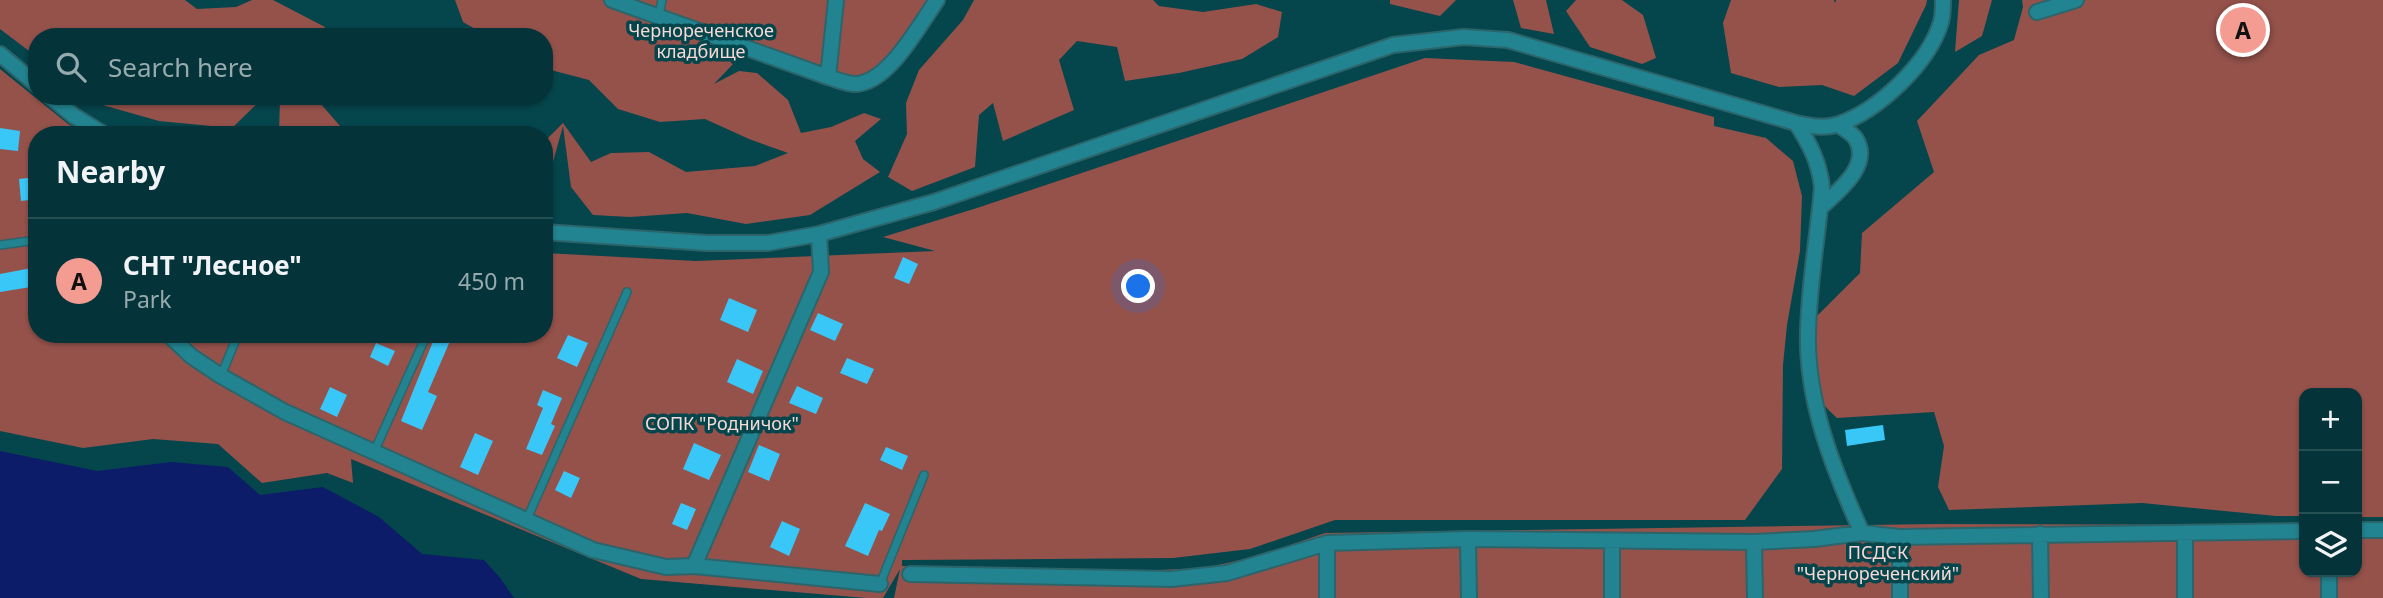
<!DOCTYPE html>
<html lang="en">
<head>
<meta charset="utf-8">
<style>
  :root { --surface:#043439; --page:#123f44; --text:#f1f3f6; --muted:#97aaae; --line:#254f53; --accent:#f59c92 }
  body { margin:0; font-family:"Noto Sans",sans-serif; background:var(--page); color:var(--text) }
  .controls { position:absolute; right:21px; bottom:21px; display:grid; overflow:hidden; border-radius:14px; box-shadow:0 2px 5px #0004 }
  .controls button { width:63px; height:63px; display:grid; place-items:center; padding:0; border:0; border-bottom:2px solid var(--line); background:var(--surface); color:var(--text); font:35px sans-serif }
  .you { position:absolute; left:1139px; top:287px; width:24px; height:24px; margin:-18px; border:5px solid #fff; border-radius:50%; background:#1a73e8; box-shadow:0 0 0 10px #1a73e833 }
  .badge { display:grid; place-items:center; width:46px; height:46px; border-radius:50%; background:var(--accent); color:#111; font-size:23px; font-weight:700 }
  .pin { position:absolute; translate:-50% -50%; border:4px solid #fff; box-shadow:0 2px 7px #0006 }
  .list { margin:0; padding:0; list-style:none }
  h2 { display:flex; justify-content:space-between; align-items:center; height:91px; margin:0; padding:0 28px; font-size:30px }
  h2 small { font-size:23px; font-weight:400; color:var(--muted) }
  .list li { display:grid; grid-template-columns:46px 1fr auto; gap:21px; align-items:center; box-sizing:border-box; height:126px; padding:0 28px; border-top:2px solid var(--line) }
  .list b { display:block; font-size:26px; white-space:nowrap }
  .list p { margin:0; font-size:23px; white-space:nowrap; color:var(--muted) }
  .list em { font-size:23px; font-style:normal; color:var(--muted) }
  .icon { flex:none; width:38px; height:38px; fill:none; stroke:currentColor; stroke-width:2; stroke-linecap:round; stroke-linejoin:round }
  .map { position:relative; flex:none; width:2383px; height:598px; overflow:hidden }
  .search { position:absolute; background:var(--surface); box-shadow:0 2px 5px #0004; left:28px; top:28px; width:525px; height:77px; display:flex; align-items:center; gap:18px; box-sizing:border-box; padding:0 24px; border-radius:28px; color:var(--muted); font-size:26px }
  .panel { position:absolute; background:var(--surface); box-shadow:0 2px 5px #0004; left:28px; top:126px; width:525px; height:217px; border-radius:28px }
  .map>svg:first-child { display:block }
</style>
</head>
<body>
<div class="map">
<svg width="2383" height="598" viewBox="0 0 2383 598">
  <rect width="100%" height="100%" fill="#05454c"/>
  <path fill="#95524b" d="M0,0H185L197,9L236,7L252,0H273L325,27L321,37H275L272,30L270,37H37V57L0,29Z
    M455,0H928L883,63L855,79L750,46L714,84L739,71L757,73L788,100L801,133L831,127L864,113L881,119L855,141L863,159L880,172L810,215L746,224L687,213L630,217L593,215L571,187L563,126L544,194V142L563,123L591,162L611,153L649,152L686,172L755,166L788,153L749,139L705,119L660,122L618,109L589,80L547,69L544,65V37H489L463,22Z
    M974,0H1153L1159,6L1203,12L1256,4L1282,12L1278,37L1242,59L1179,73L1125,81L1117,47L1077,41L1059,60L1074,110L1003,141L993,103L979,115L975,167L912,191L888,177L907,134L906,103L919,70L963,20Z
    M1390,0H1456L1440,16L1390,4Z
    M1513,0H1546L1554,34L1521,28Z
    M1576,0H1622L1643,15L1656,58L1642,64L1590,47L1566,11Z
    M1731,0H1834L1835,3L1836,0H1927L1926,5L1898,63L1854,96L1822,85L1779,87L1731,73L1723,23Z
    M1959,0H1992L1982,36L1955,52Z
    M2022,0H2383V517H2357V393H2304V516H2276L2142,503L1949,510L1938,487L1944,446L1934,412L1837,418C1833,414 1828,410 1825,406C1814,389 1816,338 1816,317L1860,273L1862,233L1934,172L1917,121L1979,55L2014,40L2023,7Z
    M1425,58L1514,62L1714,117V126L1766,138L1793,161L1802,196L1800,251L1787,325L1783,365L1782,469L1745,520H1335L1250,549L1173,558L902,560V566L1134,571L1205,568L1258,556L1325,533L1937,524L2304,525V572H2357V525H2383V598H894L900,569L883,598H866L641,579L351,459L353,483L327,473L262,483L218,444L153,439L83,448L0,431V69L68,124L87,135H37V334H544V253L696,261L935,251L883,237L977,208Z
    M85,96H265L232,128L159,121L92,102Z
    M280,96H314L340,126L361,135H279Z"/>
  <path fill="#0c1c69" d="M0,451L97,471L171,462L228,467L260,495L323,487L379,517L422,554L484,560L501,579L514,598H0Z"/>
  <path fill="#39c7f8" d="M0,128L20,131L18,151L0,149Z
    M35,177L37,199L21,201L19,179Z
    M903,257L918,264L909,284L894,278Z
    M37,267V286L0,292V274Z
    M729,298L757,310L748,332L720,320Z
    M818,313L843,324L835,341L810,330Z
    M436,334H453L428,392L437,396L422,430L401,421Z
    M568,335L588,343L577,367L557,358Z
    M376,343L395,351L388,366L370,357Z
    M847,358L874,369L867,384L840,373Z
    M737,359L763,371L753,394L727,382Z
    M797,386L823,398L816,414L789,403Z
    M330,387L347,395L337,417L320,409Z
    M543,390L562,398L551,424L555,426L542,455L526,449L543,408L537,405Z
    M1883,425L1885,440L1847,446L1845,430Z
    M475,433L493,441L478,475L460,467Z
    M694,443L721,455L709,480L683,469Z
    M759,445L780,454L769,481L748,472Z
    M886,447L908,456L902,470L880,460Z
    M564,471L580,478L571,498L555,490Z
    M681,503L696,509L687,530L672,524Z
    M865,503L890,514L882,531L879,530L868,556L845,546Z
    M782,521L800,529L789,556L770,547Z"/>
  <g fill="none" stroke-linecap="round" stroke-linejoin="round">
    <g stroke="#2b656b" stroke-width="10">
      <path id="service" d="M659,15L662,0
        M0,245L37,240
        M221,376L238,334
        M374,452L427,334
        M527,519L627,292
        M880,584L924,475"/>
    </g>
    <g stroke="#2b656b" stroke-width="18">
      <path id="minor" d="M612,0L828,77C836,79 846,84 855,84C888,84 920,24 937,0
        M2037,12L2076,0
        M0,54L37,85
        M828,77L836,0
        M50,96L74,116L105,135
        M1796,123C1810,126 1825,129 1839,124C1879,110 1929,63 1941,22C1943,15 1943,7 1943,0
        M1820,208C1837,192 1872,166 1856,139C1852,133 1844,129 1839,125
        M544,232L707,243H768L819,234L934,202L1393,45L1464,37L1508,40L1796,123C1810,144 1819,162 1822,187C1818,235 1809,283 1808,332C1806,402 1834,471 1862,533
        M168,334L191,356L221,376L285,412L593,550L666,567L694,566L880,584
        M2357,530H2383
        M2040,534L2041,598
        M2185,534V598
        M1900,537V598
        M1468,539L1469,598
        M1612,541V598
        M1754,542L1755,598
        M1327,543V598
        M694,566L821,272L819,234
        M2329,572V598
        M910,574L1171,579L1227,573L1327,543L1468,539L1754,542L1814,539L1862,533L1900,537L2304,531"/>
    </g>
    <use href="#service" stroke="#228490" stroke-width="7"/>
    <use href="#minor" stroke="#228490" stroke-width="14"/>
  </g>
  <g text-anchor="middle" dominant-baseline="central" stroke-width="7" stroke-linejoin="round" paint-order="stroke">
    <g font-size="18" fill="#f7dad6" stroke="#05454c">
      <text x="701" y="30">Чернореченское<tspan x="701" dy="21">кладбище</tspan></text>
      <text x="722" y="423">СОПК "Родничок"</text>
      <text x="1878" y="552">ПСДСК<tspan x="1878" dy="21">"Чернореченский"</tspan></text>
    </g>
  </g>
</svg>
<div class="controls">
<button>+</button>
<button>−</button>
<button><svg class="icon" aria-label="layers" viewBox="0 0 24 24"><path d="M12 4l9 5-9 5-9-5zM3 14l9 5 9-5"/></svg></button>
</div>
<div class="you"></div>
<div class="pin badge" style="left:2243px;top:30px">A</div>
<div class="search"><svg class="icon" aria-label="search" viewBox="0 0 24 24"><circle cx="10" cy="10" r="6"/><path d="M15 15l6 6"/></svg>Search here</div>
<section class="panel">
<h2>Nearby<small></small></h2>
<ul class="list">
<li><span class="badge">A</span><div><b>СНТ &quot;Лесное&quot;</b><p>Park</p></div><em>450 m</em></li>
</ul>
</section>
</div>
</body>
</html>
